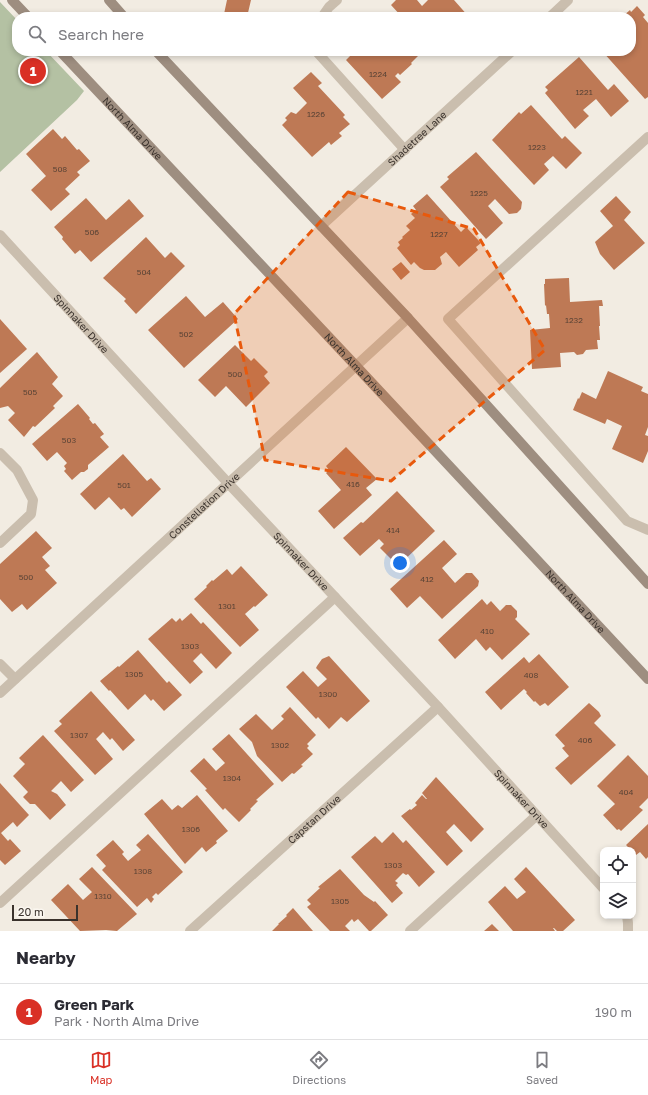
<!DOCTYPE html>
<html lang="en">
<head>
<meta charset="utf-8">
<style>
  :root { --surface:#fff; --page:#f2f2f3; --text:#2b2b33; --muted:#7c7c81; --line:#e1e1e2; --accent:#d93025 }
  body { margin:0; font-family:"Golos Text",sans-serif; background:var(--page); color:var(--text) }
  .controls { position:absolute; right:12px; bottom:12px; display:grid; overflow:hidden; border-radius:8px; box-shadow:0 2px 6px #0003 }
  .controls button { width:36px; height:36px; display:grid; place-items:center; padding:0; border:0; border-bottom:1px solid var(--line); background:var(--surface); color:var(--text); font:20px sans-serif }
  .scale { position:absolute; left:12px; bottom:10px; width:66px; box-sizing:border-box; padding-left:4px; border:2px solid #3a322c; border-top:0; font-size:11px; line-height:14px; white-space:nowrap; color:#3a322c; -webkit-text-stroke:3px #faf6ef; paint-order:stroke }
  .you { position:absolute; left:400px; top:563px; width:14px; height:14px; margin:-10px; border:3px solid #fff; border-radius:50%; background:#1a73e8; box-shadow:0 0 0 6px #1a73e833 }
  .badge { display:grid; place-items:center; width:26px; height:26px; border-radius:50%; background:var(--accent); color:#fff; font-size:13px; font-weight:700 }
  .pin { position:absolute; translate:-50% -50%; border:2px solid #fff; box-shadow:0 1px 4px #0006 }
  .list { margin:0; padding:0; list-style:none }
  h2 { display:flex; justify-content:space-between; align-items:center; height:52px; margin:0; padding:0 16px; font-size:17px }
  h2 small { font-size:13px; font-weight:400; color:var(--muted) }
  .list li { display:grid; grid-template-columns:26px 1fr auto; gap:12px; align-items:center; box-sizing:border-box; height:56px; padding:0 16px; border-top:1px solid var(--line) }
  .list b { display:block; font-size:15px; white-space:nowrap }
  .list p { margin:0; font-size:13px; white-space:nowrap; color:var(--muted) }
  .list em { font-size:13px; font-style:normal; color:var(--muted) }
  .icon { flex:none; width:22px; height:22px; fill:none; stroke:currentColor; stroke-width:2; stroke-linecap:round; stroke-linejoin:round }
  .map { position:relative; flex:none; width:648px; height:931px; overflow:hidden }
  .search { position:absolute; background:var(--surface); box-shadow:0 2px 6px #0003; left:12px; right:12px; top:12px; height:44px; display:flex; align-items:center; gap:10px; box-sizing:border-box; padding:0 14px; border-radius:16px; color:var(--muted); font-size:15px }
  .sheet { height:108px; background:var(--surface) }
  nav { display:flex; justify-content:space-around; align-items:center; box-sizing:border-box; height:56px; border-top:1px solid var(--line); background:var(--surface); font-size:11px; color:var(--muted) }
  nav a { display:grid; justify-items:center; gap:2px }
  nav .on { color:var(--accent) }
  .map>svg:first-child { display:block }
</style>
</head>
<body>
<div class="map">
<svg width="648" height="931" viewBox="0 0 648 931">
  <rect width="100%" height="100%" fill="#f2ece2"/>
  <path fill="#b4c1a3" d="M0,2L17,20V51H46L84,91L77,100L0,172Z"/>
  <path fill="#be7955" d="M227,0H251L247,17H236L224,14Z
    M396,0H417L422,6L428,0H454L469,17H402L391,5Z
    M637,6L645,15L643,17L648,23V97L645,99L602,51H631V17H622L630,10L631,12Z
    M355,51H415L419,55L411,63L412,64L400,75L398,73L395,76L401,82L382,99L346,60Z
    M579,57L608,90L614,84L629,101L611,117L596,99L583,110L589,116L575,129L545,93L548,90L545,87Z
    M311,72L322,83L318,86L345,115L343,117L350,124L339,133L342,136L331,145L329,142L312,157L282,125L287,120L285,118L291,112L296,114L307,103L293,88Z
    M531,105L562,139L565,136L582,153L566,169L553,156L544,164L549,170L534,185L492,140L519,112L521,114Z
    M53,129L62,139L65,136L77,150L79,149L90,161L77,172L80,175L65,189L70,194L51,211L31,190L46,176L26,154Z
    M476,152L522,202L521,209L517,213L509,214L495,199L488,206L503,223L486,239L440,187L449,179L447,177Z
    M427,194L461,232L466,227L481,243L476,247L478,250L459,267L446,252L440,257L442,264L435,270H424L420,268L414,262L411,265L397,248L400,245L398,242L403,238L402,237L410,230L406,226L415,218L411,214L416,210L413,206Z
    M616,196L631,212L624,220L645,243L614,270L600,254L595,242L613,226L600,211Z
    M86,198L106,220L129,199L144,216L91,262L80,250L75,254L62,239L63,237L54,227Z
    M146,237L165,258L171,252L185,266L136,314L124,301L126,299L103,278Z
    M401,262L410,272L401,280L392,269Z
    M569,278L570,302L602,300L603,306H599L600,326H599L600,340H597L598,349L586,350L583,354L577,355L574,352L560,353L561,367L532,369L530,330L550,328L549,314H547L546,305L545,306L544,284H545V279Z
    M186,296L205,317L223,302L238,319L184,368L148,330Z
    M0,319L27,349L0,373Z
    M235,345L251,361L254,358L268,372L264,376L270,383L246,407L226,386L215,397L198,380Z
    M37,352L58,377L52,384L63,396L53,406L55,408L35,427L33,426L24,437L8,420L15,413L8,406L0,408V388Z
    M608,371L643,387L641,391L648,394V427L645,435L648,436V451L643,463L612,449L622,426L607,419L605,424L573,410L578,398L579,399L582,392L596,399Z
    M78,404L90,418L89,419L93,424L95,423L104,434L100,437L109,447L88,465V469L84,472H81L72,480L64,471L66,469L64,466L67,463L57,452L47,461L32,444Z
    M346,447L377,479L366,488L372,495L334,529L318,511L341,490L326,473L329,470L326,466Z
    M123,454L147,481L151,478L161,489L132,517L124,508L121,510L109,497L95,510L80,494Z
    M397,491L435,531L398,566L380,548L384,544L379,539L360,556L343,538L361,522L363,523Z
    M36,531L52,548L42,557L50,566L45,570L57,583L27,610L22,604L12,612L0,599V564Z
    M444,540L457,554L442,568L455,583L466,573H472L479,581L478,586L442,619L420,596L407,608L390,589Z
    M241,566L268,595L255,607L254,606L245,614L259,630L240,647L194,599L207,587L206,586L212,580L213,581L227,569L232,575Z
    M482,599L487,605L491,601L500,611L506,605H511L517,611V617L515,619L530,634L502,660L490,647L486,651L476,639L455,659L438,640Z
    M191,613L201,624L203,622L232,653L216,669L201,653L193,661L203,672L190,684L148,639L172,618L176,622L180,618L182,621Z
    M138,650L167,683L169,681L182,695L164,711L153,699L151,701L145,694L128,710L110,690L109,691L100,681L118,666L119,667Z
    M539,654L569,687L548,706L545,703L540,706L535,701L534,702L526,693L527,692L524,689L501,710L485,692L524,657L529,663Z
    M329,656L370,701L347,722L341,717L329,729L318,717L316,719L286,687L303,671L318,687L327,679L316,668L317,666L322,659Z
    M91,691L135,740L123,751L112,738L110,740L103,732L96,739L113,759L95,775L54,731L62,724L59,721Z
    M589,703L599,712L601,716L594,723L616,745L571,785L555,768L569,756L562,748L565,746L555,735Z
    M290,707L316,735L307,744L309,746L307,748L313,754L301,765L303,766L294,774L292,773L282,782L257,756L252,742L239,729L256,714L272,730L284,719L281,716Z
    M229,734L274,784L256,800L258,801L250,809L251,810L239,822L225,808L223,810L205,790L207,789L190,771L204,758L216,771L225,763L212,749Z
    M43,735L84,780L71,792L61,781L51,791L57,794L66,805L50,820L35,804H30L23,797L28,792L13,776L25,764L19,758Z
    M628,755L648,776V798L639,807L643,810L621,831L619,829L617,830L603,815L615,804L597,786Z
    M436,777L484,829L471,842L454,824L446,832L463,851L447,866L401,816L410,809L411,810L417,805L415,803L422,795L426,799H427L422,793Z
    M0,783L29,815L17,827L13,822L1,833L8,841L10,839L21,851L5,865L0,860Z
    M197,795L228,831L216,841L217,843L206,852L202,847L185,864L144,814L162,799L172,810L178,805L182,808Z
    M648,824V857L646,859L640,852L636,855L633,852V850H631L626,845Z
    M393,832L403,843L406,840L435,872L419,887L408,874L406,875L403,873L395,881L398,883L396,885L403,893L392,903L351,857L375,836L382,843Z
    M148,834L183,872L158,895L156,893L152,897L154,899L151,903L147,898L137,907L102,870L106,866L96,855L113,840L124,852L122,854L128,861L141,850L136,845Z
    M92,867L137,914L117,931L106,930L80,931L51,900L68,884L83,900L92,892L79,879Z
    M526,867L575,920L563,931H557L554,928H553L555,931H513L488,902L505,886L517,899L526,892L514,879Z
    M340,869L364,895L374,902L375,901L388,915L371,931H369L358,919L354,922L352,919L345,926L350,931H330L307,907L311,904L307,900L320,888L318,887Z
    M293,908L313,931H272L279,924H278L287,916L286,915Z
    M492,924L499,931H484Z"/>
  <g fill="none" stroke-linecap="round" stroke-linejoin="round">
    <path stroke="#cabeae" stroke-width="10" d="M322,17L329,7L337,0
      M316,51L405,150
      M648,137L448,319L627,521L648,530
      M0,453L17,470L33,500L31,514L0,543
      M0,903L335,597
      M410,931L536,816"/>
    <g stroke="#cabeae" stroke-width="10">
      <path d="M550,17L568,0"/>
      <path id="s1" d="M321,226L512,51"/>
      <path id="s2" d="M0,235L228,483L438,707L603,888"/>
      <path d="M0,664L15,679"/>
      <path id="s3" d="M0,693L408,318"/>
      <path d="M627,916L628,923V931"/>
      <path id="s4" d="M190,931L438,707"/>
    </g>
    <g stroke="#9e8e80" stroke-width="10">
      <path d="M12,0L28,17"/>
      <path d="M109,0L124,17"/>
      <path id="s5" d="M60,51L356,366L648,679"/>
      <path d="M156,51L408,318L648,584"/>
    </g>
  </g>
  <path fill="#e8590c" fill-opacity="0.2" stroke="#e8590c" stroke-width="3" stroke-dasharray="8 5" stroke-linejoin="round" d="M348,192L474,229L545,350L391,481L265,460L234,314Z"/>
  <g text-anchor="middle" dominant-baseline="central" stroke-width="3.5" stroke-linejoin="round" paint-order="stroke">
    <g font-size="8" fill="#5b4436">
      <text x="378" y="74">1224</text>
      <text x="584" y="92">1221</text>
      <text x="316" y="114">1226</text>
      <text x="537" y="147">1223</text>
      <text x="60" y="169">508</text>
      <text x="479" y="193">1225</text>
      <text x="92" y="232">506</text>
      <text x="439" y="234">1227</text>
      <text x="144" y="272">504</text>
      <text x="574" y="320">1232</text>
      <text x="186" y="334">502</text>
      <text x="235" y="374">500</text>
      <text x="30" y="392">505</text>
      <text x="69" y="440">503</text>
      <text x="353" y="484">416</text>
      <text x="124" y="485">501</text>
      <text x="393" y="530">414</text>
      <text x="26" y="577">500</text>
      <text x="427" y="579">412</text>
      <text x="227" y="606">1301</text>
      <text x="487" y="631">410</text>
      <text x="190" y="646">1303</text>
      <text x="134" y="674">1305</text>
      <text x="531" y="675">408</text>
      <text x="328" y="694">1300</text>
      <text x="79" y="735">1307</text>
      <text x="585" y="740">406</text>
      <text x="280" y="745">1302</text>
      <text x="232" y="778">1304</text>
      <text x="626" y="792">404</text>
      <text x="191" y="829">1306</text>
      <text x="393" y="865">1303</text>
      <text x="143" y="871">1308</text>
      <text x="103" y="896">1310</text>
      <text x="340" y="901">1305</text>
    </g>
    <g font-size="10" fill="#3a322c" stroke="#faf6ef">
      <text stroke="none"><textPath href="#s5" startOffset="106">North Alma Drive</textPath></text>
      <text stroke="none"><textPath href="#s1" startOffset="130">Shadetree Lane</textPath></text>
      <text stroke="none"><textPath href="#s2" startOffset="120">Spinnaker Drive</textPath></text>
      <text stroke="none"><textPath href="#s5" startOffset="430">North Alma Drive</textPath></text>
      <text stroke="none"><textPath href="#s3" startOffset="277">Constellation Drive</textPath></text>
      <text stroke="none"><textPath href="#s2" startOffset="444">Spinnaker Drive</textPath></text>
      <text stroke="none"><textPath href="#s5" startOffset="754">North Alma Drive</textPath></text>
      <text stroke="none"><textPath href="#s2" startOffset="768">Spinnaker Drive</textPath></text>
      <text stroke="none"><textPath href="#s4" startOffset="167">Capstan Drive</textPath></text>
    </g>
  </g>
</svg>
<div class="controls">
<button><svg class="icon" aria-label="locate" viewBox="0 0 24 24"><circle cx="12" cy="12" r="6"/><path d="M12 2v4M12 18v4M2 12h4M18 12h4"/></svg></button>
<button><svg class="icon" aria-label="layers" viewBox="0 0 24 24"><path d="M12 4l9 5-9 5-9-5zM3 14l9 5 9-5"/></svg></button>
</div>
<div class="scale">20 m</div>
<div class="you"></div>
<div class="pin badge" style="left:33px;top:71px">1</div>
<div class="search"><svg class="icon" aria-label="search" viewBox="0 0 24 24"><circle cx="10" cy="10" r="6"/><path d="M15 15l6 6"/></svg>Search here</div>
</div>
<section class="sheet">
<h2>Nearby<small></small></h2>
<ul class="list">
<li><span class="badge">1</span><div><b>Green Park</b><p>Park · North Alma Drive</p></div><em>190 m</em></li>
</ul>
</section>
<nav>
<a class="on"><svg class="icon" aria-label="map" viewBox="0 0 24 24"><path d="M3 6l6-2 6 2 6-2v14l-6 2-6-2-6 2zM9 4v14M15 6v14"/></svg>Map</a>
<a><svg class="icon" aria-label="directions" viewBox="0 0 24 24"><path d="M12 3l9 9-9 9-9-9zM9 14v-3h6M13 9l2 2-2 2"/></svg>Directions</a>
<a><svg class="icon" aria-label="saved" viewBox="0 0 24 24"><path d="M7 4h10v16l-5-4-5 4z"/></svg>Saved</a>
</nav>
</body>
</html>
